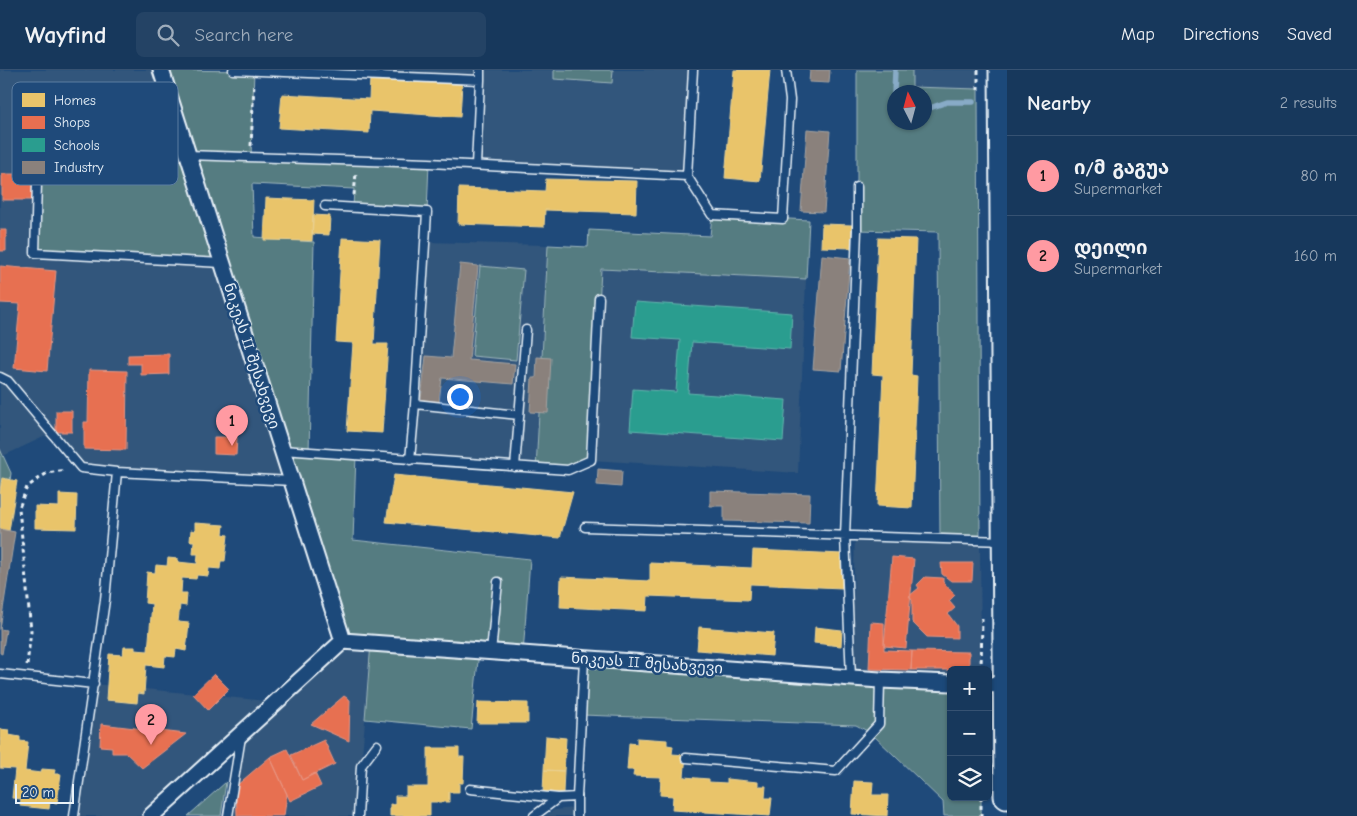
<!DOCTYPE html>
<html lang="en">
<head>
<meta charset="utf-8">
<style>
  :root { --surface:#17385c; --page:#244365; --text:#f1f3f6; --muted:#9eacbb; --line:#365272; --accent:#ff9aa2 }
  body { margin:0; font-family:"Comic Neue","Noto Sans Georgian",sans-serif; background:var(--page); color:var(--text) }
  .controls { position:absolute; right:15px; bottom:15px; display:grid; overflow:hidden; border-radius:8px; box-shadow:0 1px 4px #0004 }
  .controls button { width:45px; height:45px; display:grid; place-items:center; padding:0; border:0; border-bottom:1px solid var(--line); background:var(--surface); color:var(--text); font:25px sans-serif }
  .compass { position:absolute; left:887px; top:15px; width:45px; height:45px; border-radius:50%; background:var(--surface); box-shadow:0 1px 4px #0004; rotate:354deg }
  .scale { position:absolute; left:15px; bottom:12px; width:59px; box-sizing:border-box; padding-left:5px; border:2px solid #e8f1f8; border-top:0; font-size:14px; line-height:18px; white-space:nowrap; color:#e8f1f8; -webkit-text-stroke:4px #1f4a7a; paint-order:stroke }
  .you { position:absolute; left:459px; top:326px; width:18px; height:18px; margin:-12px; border:4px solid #fff; border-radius:50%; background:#1a73e8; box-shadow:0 0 0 8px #1a73e833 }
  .badge { display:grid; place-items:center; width:32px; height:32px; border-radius:50%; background:var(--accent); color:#111; font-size:16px; font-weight:700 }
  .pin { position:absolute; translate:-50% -41px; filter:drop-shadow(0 1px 2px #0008) }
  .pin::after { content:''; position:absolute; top:26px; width:18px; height:15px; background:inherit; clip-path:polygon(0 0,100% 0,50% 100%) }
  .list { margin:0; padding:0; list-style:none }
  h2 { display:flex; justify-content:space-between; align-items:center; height:65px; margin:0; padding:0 20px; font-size:21px }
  h2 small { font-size:16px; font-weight:400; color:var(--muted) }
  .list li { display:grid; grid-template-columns:32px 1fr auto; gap:15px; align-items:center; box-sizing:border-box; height:80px; padding:0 20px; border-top:1px solid var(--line) }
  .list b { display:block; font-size:19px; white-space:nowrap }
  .list p { margin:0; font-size:16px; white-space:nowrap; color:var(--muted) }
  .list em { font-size:16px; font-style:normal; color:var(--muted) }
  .icon { flex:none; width:28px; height:28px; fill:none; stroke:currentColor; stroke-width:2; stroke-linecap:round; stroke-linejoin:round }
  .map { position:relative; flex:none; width:1007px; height:746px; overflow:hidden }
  header { display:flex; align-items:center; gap:30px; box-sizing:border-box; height:70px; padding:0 25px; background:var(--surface); border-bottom:1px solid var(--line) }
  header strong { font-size:24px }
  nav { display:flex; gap:28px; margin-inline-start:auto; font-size:18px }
  .search { width:350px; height:45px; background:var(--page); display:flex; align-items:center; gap:12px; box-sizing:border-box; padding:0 18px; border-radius:8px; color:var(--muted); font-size:19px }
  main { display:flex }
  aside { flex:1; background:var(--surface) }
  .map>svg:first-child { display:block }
</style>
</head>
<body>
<header>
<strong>Wayfind</strong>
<div class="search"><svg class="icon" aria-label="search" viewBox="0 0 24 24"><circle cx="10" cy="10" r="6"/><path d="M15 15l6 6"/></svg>Search here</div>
<nav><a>Map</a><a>Directions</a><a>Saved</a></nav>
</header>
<main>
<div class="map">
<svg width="1007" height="746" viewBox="0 0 1007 746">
  <rect width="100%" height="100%" fill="#1f4a7a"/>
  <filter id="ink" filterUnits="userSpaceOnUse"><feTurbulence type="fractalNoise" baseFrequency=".02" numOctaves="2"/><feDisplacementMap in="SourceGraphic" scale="10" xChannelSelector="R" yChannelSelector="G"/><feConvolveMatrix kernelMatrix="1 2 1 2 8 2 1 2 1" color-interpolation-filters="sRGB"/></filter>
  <g filter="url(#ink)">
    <path fill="#32567c" d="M0,0H161L292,411L81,398L52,363L3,386L0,379Z
      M276,0H693L687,106L476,95L480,11Z
      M912,0H978V19L912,17Z
      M425,172L548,175L536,399L410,390Z
      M601,199L806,209L798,403L591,390Z
      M855,466L980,470L981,600H951V613L851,608Z
      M343,571L372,573L361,696L358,746H228L241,666L151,746H74L94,614L277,632Z
      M573,738V746H545L554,740Z"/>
    <path fill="#557b81" stroke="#9eb6bc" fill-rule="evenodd" d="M161,0L254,1L251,86L429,93L427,142L353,137L354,119L252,114L254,167L314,172L309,382L356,385L353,470L530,489L523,584L479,581L471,659L365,649L371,573L343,571L222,193L35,183L38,77L184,75Z
      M554,0H613L612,13L554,9Z
      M857,0H912V17L978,19L980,470H940L938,162L857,160ZM894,22H924V52H894Z
      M712,145L809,150L806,209L601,199L591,390L568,400L536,399L548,175L588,177L589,160L710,166Z
      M480,196L524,200L516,290L472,286Z
      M0,379L11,403L0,492Z
      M584,589L951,613V727H981V746H944L943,732L871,663L856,655L582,645Z
      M226,712L221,746H188Z"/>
    <path fill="#e9c46a" stroke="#e9d295" d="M734,0H770L760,111L725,108Z
      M370,8L462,14L460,47L370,41L369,63L279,58L282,24L369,29Z
      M546,109L637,111L636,143L545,140L544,157L458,154L459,118L545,121Z
      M266,128L314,130L312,171L264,170Z
      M313,145L330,146L329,165L312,164Z
      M822,154L852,155L851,178L821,177Z
      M342,168L380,170L374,274H388L382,363L347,361L353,273L336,272Z
      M878,168L916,169L911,305L917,306L912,438L877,436L883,305L872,304Z
      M394,405L573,422L560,468L386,452Z
      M2,408L17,411L9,461L0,459V421Z
      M59,424L77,425L76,459L35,458V436L59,437Z
      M195,453L224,455L223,464L228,465L225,491H221L220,499L209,498L208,506L197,505L196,509L182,508L181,523H187L186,536L180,535L178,552L189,553L186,581L176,579L175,587L165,586L164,597L146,595L144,624L138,623L137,633L106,630L109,584L123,585L124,577H135V580L148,581L152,534L145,533L147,502L155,503L156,495L167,496L168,488L178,489V492L197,494L198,484H193L194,471H190L191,460L195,461Z
      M753,480L843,484L842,518L750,514L749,530L648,526L647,541L560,537L561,507L650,511V493L752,498Z
      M699,557L774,563L772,586L697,580Z
      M815,557L842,560L841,576L814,573Z
      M478,632L528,633V653H477Z
      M0,659L9,660V665L20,667V671L28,672L25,701L41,703L42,699L55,700L54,704H61L57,733L50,732L49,739L20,736L21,729L12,728L15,699L0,698Z
      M546,666L566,668L564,701L544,700Z
      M637,668L667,670V675L673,676L672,684L686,685L684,707L709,709V712L727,713V709L758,712V716H766L765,728H772L770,746L672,740L673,726L660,725L661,707L633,706L634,700H627L629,673L637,674Z
      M428,678H459V687H464L463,713H459V722H449V732H430V746H390V734L395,735V726H406V717H428Z
      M544,700L564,701L563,723L543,722Z
      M854,711L873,712L872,725H888L887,746L852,744Z"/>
    <path fill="#e76f51" stroke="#e79683" d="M2,104H33L32,130H2Z
      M0,160H6V181H0Z
      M0,196L56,201L47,301L14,298L20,234L0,233Z
      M169,284V304L141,305V294H128V285Z
      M89,300L127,301L126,380L84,379V352H88Z
      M56,341H72V362H56Z
      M214,367H237L236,385L214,384Z
      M892,487L914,489L906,578L884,576Z
      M941,493H973L972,511H951L942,504Z
      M925,507L943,508V512L955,525L949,531L955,538L948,544L957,556V568L927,567L912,552V530L909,526L919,518L917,515Z
      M871,552L884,553V580L912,581L911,600L869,599Z
      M912,581L969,582V600H911Z
      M214,604L229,619L208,640L193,624Z
      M344,626L350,630L349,671L311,654Z
      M101,654L186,664L142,698L126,683H112V677L100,676Z
      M324,670L335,694L302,710L291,685Z
      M287,679L302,710L315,703L321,716L290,731L270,687Z
      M270,687L287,724L284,746H237L236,716Z"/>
    <path fill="#2a9d8f" stroke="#63b6ae" d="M635,232L792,243L790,279L692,272L688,323L786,330L783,371L630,360L633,319L676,322L680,270L632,267Z"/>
    <path fill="#8a817c" stroke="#a6a3a1" d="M810,0H830L829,13L809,12Z
      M807,59L830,61L824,142L801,141Z
      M822,185L850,188L841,301L813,299Z
      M460,194L478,196L469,290L515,294L513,314L442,308L439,332L421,330L426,286L451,288Z
      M537,287L551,288L548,343L530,342L532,308H536Z
      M598,399L622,401L621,417L597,415Z
      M710,421L810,424L809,453L724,451V436H710Z
      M0,459L15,462L0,559Z
      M0,559L6,560L2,584L0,583Z"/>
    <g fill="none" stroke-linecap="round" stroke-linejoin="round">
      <path stroke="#88abc7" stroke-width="5.5" d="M894,24L895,0
        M924,40L947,32H973"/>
      <g stroke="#e8f1f8" stroke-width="11">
        <path id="service" d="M233,0L480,10L476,95
          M693,0L687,106L712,145L783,149L790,30L786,0
          M480,10V0
          M184,75L38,77L35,183L222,193
          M187,85L429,93L687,106
          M325,136L427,142L415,334L410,390
          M0,307L8,311L81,398L117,402
          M415,334L519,345
          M282,380L568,400L591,390L599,228
          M515,397L526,260
          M585,457L1003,471
          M491,582L498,512
          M0,604L94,614
          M851,608L845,466L857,160V117
          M686,688L836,701L879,654L880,610
          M470,719L558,728
          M74,746L105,530L117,402L292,411
          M228,746L241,667
          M358,746L361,696L377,675
          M534,746L558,728L577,727L584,589
          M577,746V727"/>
      </g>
      <g stroke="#e8f1f8" stroke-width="19">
        <path id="minor" d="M161,0L343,571
          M988,615L1006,614
          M151,746L343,571L880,610L951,613"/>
      </g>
      <g stroke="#e8f1f8" stroke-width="29">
        <path id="primary" d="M1002,0L1007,726"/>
      </g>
      <path stroke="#e8f1f8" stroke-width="3" stroke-dasharray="4 4" stroke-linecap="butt" d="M978,0V24
        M251,76L254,14
        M354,125L356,103
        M27,595L31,561L19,438L27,417L47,403L66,400
        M981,600L982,548
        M981,727V746"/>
      <use href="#service" stroke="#1f4a7a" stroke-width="8"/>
      <use href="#minor" stroke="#1f4a7a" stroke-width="15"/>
      <use href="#primary" stroke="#1f4a7a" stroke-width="25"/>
    </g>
  </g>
  <g text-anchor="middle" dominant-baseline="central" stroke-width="5" stroke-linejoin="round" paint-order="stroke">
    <g font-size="15" fill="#e8f1f8" stroke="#1f4a7a">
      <text transform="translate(252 286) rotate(72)">ნიკეას II შესახვევი</text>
      <text transform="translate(647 593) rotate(4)">ნიკეას II შესახვევი</text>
    </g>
  </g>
  <rect x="12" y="12" width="166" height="103" rx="8" fill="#1f4a7a" stroke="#5b7ca0" stroke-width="1"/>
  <rect x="22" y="23" width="23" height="14" fill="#e9c46a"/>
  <rect x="22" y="46" width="23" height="13" fill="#e76f51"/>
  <rect x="22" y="68" width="23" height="14" fill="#2a9d8f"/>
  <rect x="22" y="91" width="23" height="13" fill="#8a817c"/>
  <g font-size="14" fill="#e8f1f8">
    <text x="54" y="35">Homes</text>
    <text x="54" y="57">Shops</text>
    <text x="54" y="80">Schools</text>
    <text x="54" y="102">Industry</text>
  </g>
</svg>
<div class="controls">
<button>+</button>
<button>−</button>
<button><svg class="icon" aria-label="layers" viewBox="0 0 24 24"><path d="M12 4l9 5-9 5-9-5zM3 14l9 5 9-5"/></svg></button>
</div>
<svg class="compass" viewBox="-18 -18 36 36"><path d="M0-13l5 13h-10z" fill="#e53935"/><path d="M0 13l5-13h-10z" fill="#9eacbb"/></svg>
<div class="scale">20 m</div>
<div class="you"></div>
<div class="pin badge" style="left:232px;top:376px">1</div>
<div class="pin badge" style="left:151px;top:675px">2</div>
</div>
<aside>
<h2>Nearby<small>2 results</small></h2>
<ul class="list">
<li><span class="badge">1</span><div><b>ი/მ გაგუა</b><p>Supermarket</p></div><em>80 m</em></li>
<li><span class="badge">2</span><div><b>დეილი</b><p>Supermarket</p></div><em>160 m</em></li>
</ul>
</aside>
</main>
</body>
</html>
